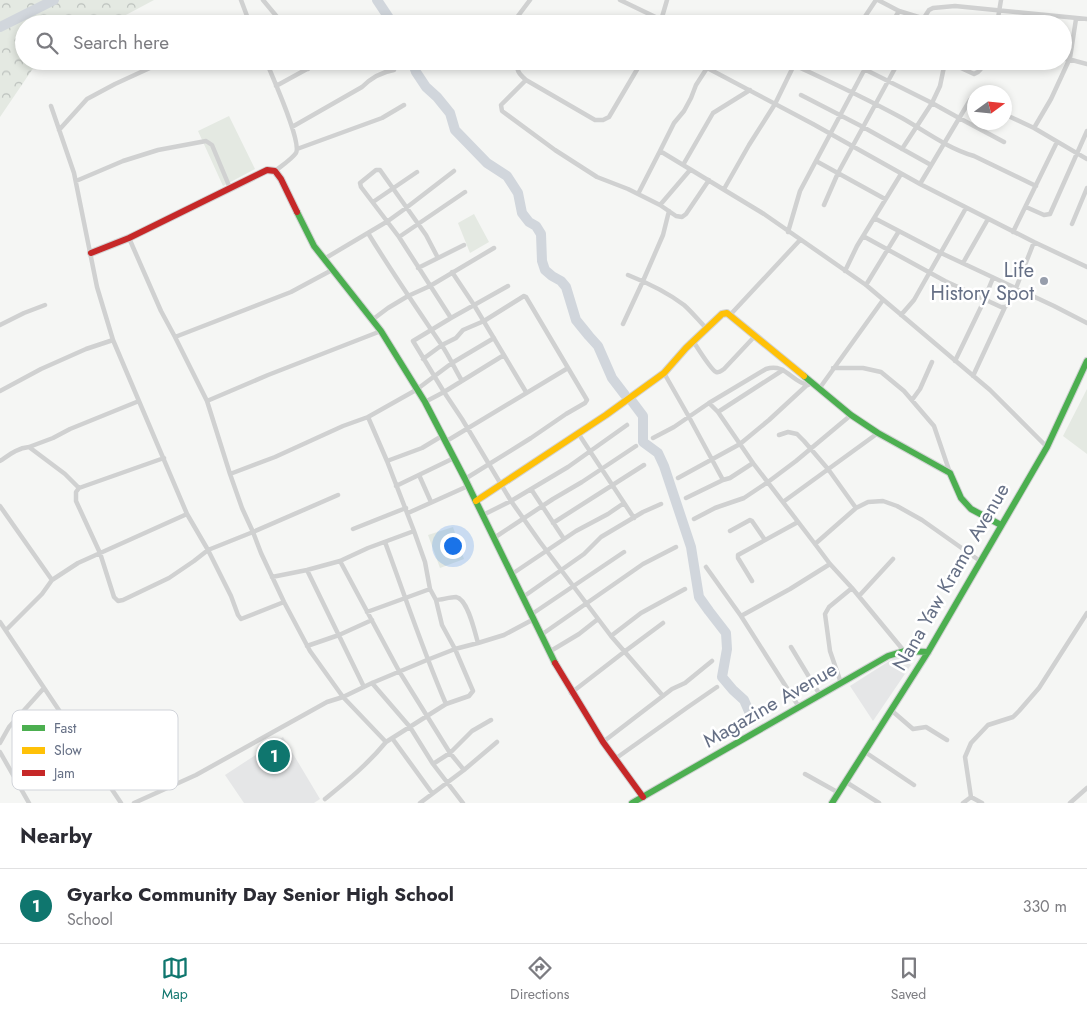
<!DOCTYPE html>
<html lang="en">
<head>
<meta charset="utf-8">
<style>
  :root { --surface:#fff; --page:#f7f7f7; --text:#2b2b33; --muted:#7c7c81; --line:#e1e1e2; --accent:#0f766e }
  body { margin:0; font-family:Jost,sans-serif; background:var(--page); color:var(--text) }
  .compass { position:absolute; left:967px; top:85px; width:45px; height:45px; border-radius:50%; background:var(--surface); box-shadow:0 2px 8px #0003; rotate:75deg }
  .you { position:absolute; left:452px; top:545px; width:18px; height:18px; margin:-12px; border:4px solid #fff; border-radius:50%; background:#1a73e8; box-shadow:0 0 0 8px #1a73e833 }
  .badge { display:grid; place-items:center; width:32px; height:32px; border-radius:50%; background:var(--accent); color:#fff; font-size:16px; font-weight:700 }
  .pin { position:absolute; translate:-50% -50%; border:2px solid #fff; box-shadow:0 1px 5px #0006 }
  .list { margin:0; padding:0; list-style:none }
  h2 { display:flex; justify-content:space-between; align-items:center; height:65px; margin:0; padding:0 20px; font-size:21px }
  h2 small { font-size:16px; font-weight:400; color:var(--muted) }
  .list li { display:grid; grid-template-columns:32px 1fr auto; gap:15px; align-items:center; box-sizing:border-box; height:75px; padding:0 20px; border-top:1px solid var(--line) }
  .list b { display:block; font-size:19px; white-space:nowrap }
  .list p { margin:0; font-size:16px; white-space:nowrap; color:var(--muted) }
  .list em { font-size:16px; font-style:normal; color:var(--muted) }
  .icon { flex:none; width:28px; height:28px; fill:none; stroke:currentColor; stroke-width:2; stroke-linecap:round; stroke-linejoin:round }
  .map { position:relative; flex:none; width:1087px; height:803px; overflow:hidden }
  .search { position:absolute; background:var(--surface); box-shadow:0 2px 8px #0003; left:15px; right:15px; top:15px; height:55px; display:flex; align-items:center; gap:12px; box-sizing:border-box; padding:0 18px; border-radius:28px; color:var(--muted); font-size:19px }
  .sheet { height:140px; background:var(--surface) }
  nav { display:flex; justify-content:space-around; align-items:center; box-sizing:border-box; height:70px; border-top:1px solid var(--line); background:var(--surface); font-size:14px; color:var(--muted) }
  nav a { display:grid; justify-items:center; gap:2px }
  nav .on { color:var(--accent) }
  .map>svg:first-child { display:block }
</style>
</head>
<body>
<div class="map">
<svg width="1087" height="803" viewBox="0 0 1087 803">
  <defs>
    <pattern id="forest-crowns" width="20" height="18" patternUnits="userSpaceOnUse" patternTransform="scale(1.25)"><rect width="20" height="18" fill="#e4e9e2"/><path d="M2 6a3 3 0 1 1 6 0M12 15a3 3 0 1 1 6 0" fill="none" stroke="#bcc1bd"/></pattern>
  </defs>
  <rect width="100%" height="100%" fill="#f5f6f4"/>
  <path fill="#e5e6e7" d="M897,656L911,665L873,721L850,686Z
    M283,737L320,799L314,803H244L225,775Z"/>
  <path fill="url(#forest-crowns)" d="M0,0H154L109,24H24V61H38L0,117Z"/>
  <path fill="#e4e9e2" d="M229,116L255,169L223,186L198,131Z
    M474,214L489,242L470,253L458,223Z
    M1087,389V454L1063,436Z
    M453,527L464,559L440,568L428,535Z"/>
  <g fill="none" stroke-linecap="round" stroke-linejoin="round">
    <path stroke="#d1d6dc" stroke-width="10" d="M377,0L393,24
      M0,27L54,0
      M412,61L416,72L426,87L437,97L450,113L455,130L487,163L507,176L518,193L522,213L529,222L536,226L541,234L542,261L545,270L552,276L561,281L566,287L576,320L589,336L598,346L612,378L625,395
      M631,400L643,416V442L658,453L664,466L691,547L699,597L709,611L726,633L727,649L722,677L733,690L744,700L751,716"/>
    <g stroke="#d2d3d4" stroke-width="8">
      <path id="fast" d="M297,212L314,246L381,331L425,402L465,479L555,663
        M804,376L851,415L878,433L950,473L961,498L971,509L1001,525
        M632,803L888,656L904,651L928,652
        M832,803L928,652L1047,447L1087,361"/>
    </g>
    <g stroke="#d2d3d4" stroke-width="8">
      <path id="slow" d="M476,501L606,415L664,373L686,348L722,314L727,313L804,376"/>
    </g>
    <g stroke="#d2d3d4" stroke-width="8">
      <path id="jam" d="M91,253L129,238L267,170L275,171L281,179L297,212
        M555,663L603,742L643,797"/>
    </g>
    <path stroke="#d0d1d1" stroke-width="4.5" d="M241,0L250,24
      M263,0L283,24
      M620,0L670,24
      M878,0L899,11L941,24
      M512,24L530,0
      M660,24L667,0
      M806,24L808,18
      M860,24L876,0
      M891,24L899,11
      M920,24L929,10L933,8L955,6L1087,19
      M997,24L1001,0
      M1063,59H1068L1087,64
      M266,61C272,76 302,142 296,153C291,160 281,166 275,171
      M304,61L308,69
      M517,61C516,70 519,74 526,80
      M642,61L609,117L603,120H595L526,80L501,105L502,111L555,150L597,177L628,189L660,205L676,216L682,217L686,214L709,180
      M694,61L813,124L920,184L1034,242L1087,267
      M848,61L932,103L959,118L1004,142
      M794,65C831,82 867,99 902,118C925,131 947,148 974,156L1036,186
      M707,68L696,85L691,98L684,111L674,123L660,151L764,214L866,285L990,390L1047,447
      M276,86L318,63
      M801,95L863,127L931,165
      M51,106L74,173L97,287L113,340L187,514L208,550L231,596L238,615L241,619L284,602
      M1004,114L1034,128L1087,159
      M292,127L362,87C371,78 382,72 394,70
      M1034,128L1051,99L1070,58L1076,19
      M59,130L87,99L115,84L165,61
      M297,149L382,118L404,105
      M902,149L932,103L940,86L945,62H948L974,74C981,72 982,67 984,61
      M816,161L885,199
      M683,165L713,113L750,90
      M76,181L123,161L158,150L206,141L212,145L230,188
      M920,184L970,100L972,98H974
      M724,189L749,145L775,104L794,65L795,61
      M638,194L660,151
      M373,202L417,172
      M660,205L690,170
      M824,205L838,173L899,61
      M1026,207L1044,215L1050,214L1087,131
      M874,218L941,253L1054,306L1087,323
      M1072,224L1087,188
      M788,232L800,191L869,61
      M1013,232L1057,142
      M368,233C391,271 416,307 441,344C449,356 455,369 462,381
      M863,236L945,281L1001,307H1005L1008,305L1016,288L1034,242
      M399,237L465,192
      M129,238L161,311L175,337L207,401L230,474L242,508L253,532L261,553L284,602L310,651L343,697L386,742C368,764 347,781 325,799
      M438,258L426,235L380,170H376L360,183L361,187L399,237L451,318
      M324,259L388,221L406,208L454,171
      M963,263L988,219
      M418,268L464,245
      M845,271L857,246L901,174
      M452,272L474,305L526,392
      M628,275C648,283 667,292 684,305C692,312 699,321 706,328
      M866,285L899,231
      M508,286L451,318L413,341L444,392L462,419L511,501L540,542L611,636L663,696
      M730,315L800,240
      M901,315L914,300L966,208
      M372,320L388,308L408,296L430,286L494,248
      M623,324L643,281L663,235L669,211
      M0,325L24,313L45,305
      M175,337L291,292L332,270
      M693,341C697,347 711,370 716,372C720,373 721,371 724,369L755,336
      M423,359L442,345L456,338L463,330L484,321L524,296L526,297L587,400L585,403L566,414L531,438L465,479
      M955,361L981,307L993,278
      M833,368H863L881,372L904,391L934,426L950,473
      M664,373L689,417L723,480
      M973,376L1005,307
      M819,389L883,300
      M0,391L41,369L86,349L113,340
      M912,400L920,389L932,362
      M207,401L268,375L381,331
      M425,402L444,392L504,355
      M709,403L766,369C786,363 791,382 808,385
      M718,412L783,370
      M368,417L416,390L452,363L494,338
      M578,433L634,518
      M779,435L788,432L797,434L804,441L828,469L856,508
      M653,438L674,427L709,403L718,412L753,463L815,544L830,564L852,588L904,651
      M445,442L568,368
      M29,447L53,438L70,429L139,401
      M164,458L79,488L76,492V501L100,553L114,597L118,601L123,600L169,578L194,561L208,550L253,532L338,495
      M0,461C9,455 17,448 29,447L65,474L79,488
      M230,474L275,457L343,426L368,417L387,461
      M419,475L431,502
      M678,478L740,444L769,420L807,385
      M396,486L454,458
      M531,489L564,539
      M686,498L723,480L730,478L753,463
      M783,502L878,433
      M0,506L52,580
      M408,513L468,486
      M483,515L511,501L568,467L627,425
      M694,519L715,508L744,498L768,482L796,461L851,415
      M553,523L644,465
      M353,529L406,508
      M414,531L425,562L430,589
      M730,531L750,520L752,521L765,540
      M494,538L553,499L582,482L636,446
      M385,542C405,596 423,651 446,704
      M815,544L856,508L868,502L883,501L897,506L922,520L980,561
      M340,561L399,671L450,753L464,770
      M706,567L741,616L799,707
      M307,570L364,687
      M512,574L576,531L608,514L624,503
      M272,577L307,570L340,561L368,548L414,531L387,461L422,448L442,436
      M752,581L738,558V555L798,522
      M859,596L893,559
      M523,597L584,554L601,537L643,512L661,504
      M367,612L430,589L436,600C441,600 450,597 456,597C468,599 475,633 478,643
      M532,614L624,552
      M741,616L790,589L830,564
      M0,622L121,803
      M6,630L42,594L52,580L78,563L187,514
      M541,635L643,564L676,547
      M611,636L641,613L685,589
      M307,646L339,635L372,620
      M791,647L820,695
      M549,652L579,634L598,619
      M372,683L410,727L433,764L463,803
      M841,683L830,651L825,614L829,607L852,588
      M571,693L624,652L663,623
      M891,710L913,729L926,727L947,740
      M392,738L432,793
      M386,742L446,704L469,696L473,691L455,649L442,625L436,600
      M603,742L672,689L685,683L712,661
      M0,743L9,727L44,688
      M0,752L29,803
      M865,752L914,785
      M615,759L688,707L717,687
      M433,764L450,753L472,731L491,720
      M805,774L839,793
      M846,782L879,803
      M971,797L965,757L971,743L988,725L1013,717L1019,711L1039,688L1087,613
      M134,803L196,775L327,702L343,697L372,683L427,660L455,649L478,643L504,635L534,619
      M420,803L464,770L497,742
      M963,803L971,797L982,803
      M1070,803L1087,788"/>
    <use href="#fast" stroke="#4caf50" stroke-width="6"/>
    <use href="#slow" stroke="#ffc107" stroke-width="6"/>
    <use href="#jam" stroke="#c62828" stroke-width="6"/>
  </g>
  <circle fill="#979eac" stroke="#fff" stroke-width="2" cx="1044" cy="281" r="5"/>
  <g text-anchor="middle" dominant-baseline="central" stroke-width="5" stroke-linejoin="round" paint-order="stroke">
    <g font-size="20" fill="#656f85" stroke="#fff" text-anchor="end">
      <text x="1034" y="270">Life<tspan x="1034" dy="23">History Spot</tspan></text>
    </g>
    <g font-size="20" fill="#656f85" stroke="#fff">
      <text transform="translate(951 577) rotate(-60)">Nana Yaw Kramo Avenue</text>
      <text transform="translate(770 705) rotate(-30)">Magazine Avenue</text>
    </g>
  </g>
  <rect x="12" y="710" width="166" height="80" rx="8" fill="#fff" stroke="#d1d4da" stroke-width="1"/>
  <rect x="22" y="725" width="23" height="6" fill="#4caf50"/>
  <rect x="22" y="747" width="23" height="7" fill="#ffc107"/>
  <rect x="22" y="770" width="23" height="6" fill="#c62828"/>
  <g font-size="14" fill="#656f85">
    <text x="54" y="733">Fast</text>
    <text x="54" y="755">Slow</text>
    <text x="54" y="778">Jam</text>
  </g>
</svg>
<svg class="compass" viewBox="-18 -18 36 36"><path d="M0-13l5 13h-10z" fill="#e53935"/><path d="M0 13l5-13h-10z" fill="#7c7c81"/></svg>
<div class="you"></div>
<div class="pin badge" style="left:274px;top:756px">1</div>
<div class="search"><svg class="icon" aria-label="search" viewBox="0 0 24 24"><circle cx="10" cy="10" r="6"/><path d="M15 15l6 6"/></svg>Search here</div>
</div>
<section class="sheet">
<h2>Nearby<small></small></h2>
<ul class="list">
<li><span class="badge">1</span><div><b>Gyarko Community Day Senior High School</b><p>School</p></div><em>330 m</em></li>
</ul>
</section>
<nav>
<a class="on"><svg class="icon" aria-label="map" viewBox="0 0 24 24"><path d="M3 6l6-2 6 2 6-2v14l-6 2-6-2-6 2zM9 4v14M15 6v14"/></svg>Map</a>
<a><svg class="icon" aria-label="directions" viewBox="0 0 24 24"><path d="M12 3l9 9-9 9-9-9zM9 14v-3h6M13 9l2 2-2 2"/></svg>Directions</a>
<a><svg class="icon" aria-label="saved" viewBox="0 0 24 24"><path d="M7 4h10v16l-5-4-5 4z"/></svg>Saved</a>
</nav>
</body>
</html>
